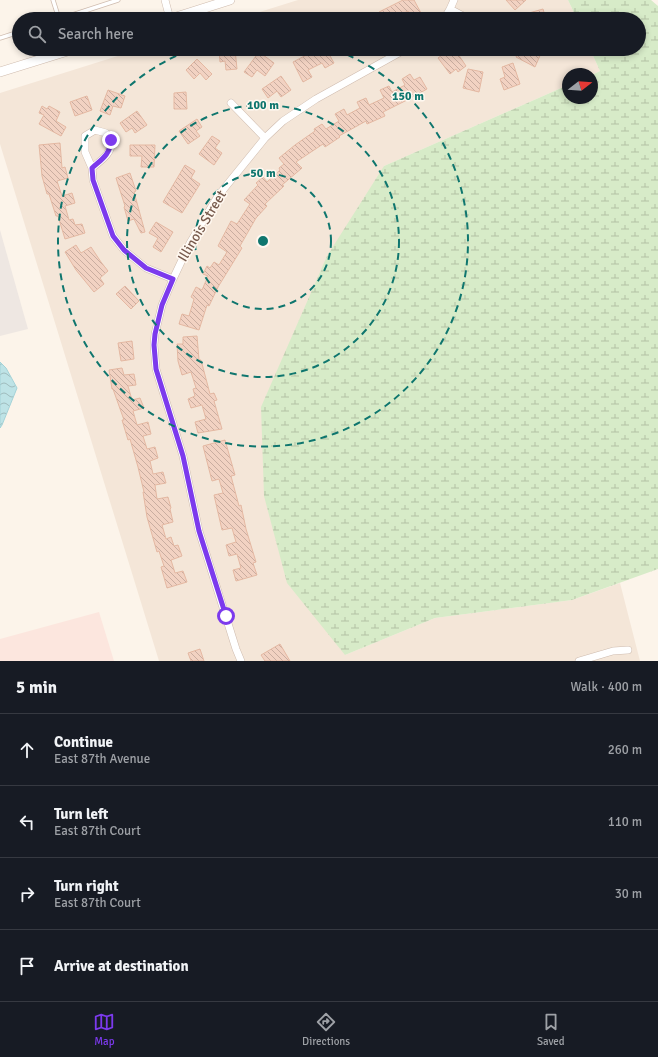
<!DOCTYPE html>
<html lang="en">
<head>
<meta charset="utf-8">
<style>
  :root { --surface:#171b24; --page:#242831; --text:#f1f3f6; --muted:#9ea1a6; --line:#363941; --accent:#7c3aed }
  body { margin:0; font-family:Signika,sans-serif; background:var(--page); color:var(--text) }
  .compass { position:absolute; left:562px; top:68px; width:36px; height:36px; border-radius:50%; background:var(--surface); box-shadow:0 2px 6px #0003; rotate:73deg }
  .stop { position:absolute; width:12px; height:12px; margin:-9px; border:3px solid #7c3aed; border-radius:50%; background:#fff }
  .stop.end { background:#7c3aed; border-color:#fff; box-shadow:0 1px 4px #0008 }
  .list { margin:0; padding:0; list-style:none }
  h2 { display:flex; justify-content:space-between; align-items:center; height:52px; margin:0; padding:0 16px; font-size:17px }
  h2 small { font-size:13px; font-weight:400; color:var(--muted) }
  .list li { display:grid; grid-template-columns:26px 1fr auto; gap:12px; align-items:center; box-sizing:border-box; height:72px; padding:0 16px; border-top:1px solid var(--line) }
  .list b { display:block; font-size:15px; white-space:nowrap }
  .list p { margin:0; font-size:13px; white-space:nowrap; color:var(--muted) }
  .list em { font-size:13px; font-style:normal; color:var(--muted) }
  .icon { flex:none; width:22px; height:22px; fill:none; stroke:currentColor; stroke-width:2; stroke-linecap:round; stroke-linejoin:round }
  .map { position:relative; flex:none; width:658px; height:661px; overflow:hidden }
  .search { position:absolute; background:var(--surface); box-shadow:0 2px 6px #0003; left:12px; right:12px; top:12px; height:44px; display:flex; align-items:center; gap:10px; box-sizing:border-box; padding:0 14px; border-radius:22px; color:var(--muted); font-size:15px }
  .sheet { height:340px; background:var(--surface) }
  nav { display:flex; justify-content:space-around; align-items:center; box-sizing:border-box; height:56px; border-top:1px solid var(--line); background:var(--surface); font-size:11px; color:var(--muted) }
  nav a { display:grid; justify-items:center; gap:2px }
  nav .on { color:var(--accent) }
  .map>svg:first-child { display:block }
</style>
</head>
<body>
<div class="map">
<svg width="658" height="661" viewBox="0 0 658 661">
  <defs>
    <pattern id="wetland-marsh" width="20" height="14" patternUnits="userSpaceOnUse"><rect width="20" height="14" fill="#d7ebc8"/><path d="M1 5h8M5 5V1M11 12h8M15 12V8" fill="none" stroke="#b3c1a5"/></pattern>
    <pattern id="water-waves" width="16" height="10" patternUnits="userSpaceOnUse"><rect width="16" height="10" fill="#bee3e6"/><path d="M0 5q4-4 8 0t8 0" fill="none" stroke="#9fbbbd"/></pattern>
    <pattern id="building-back-hatch" width="6" height="6" patternUnits="userSpaceOnUse"><rect width="6" height="6" fill="#f2d2c2"/><path d="M-1 5l2 2M0 0l6 6M5-1l2 2" fill="none" stroke="#c9ada0"/></pattern>
  </defs>
  <rect width="100%" height="100%" fill="#fcf4ea"/>
  <path fill="#f4e6d8" d="M298,0H568L577,19H237Z
    M140,49H590L600,71L592,75L568,74V85L384,166L345,655L435,618L572,600L620,583L640,661H159L0,144V93Z"/>
  <path fill="#fce6de" d="M99,612L114,661H0V639Z"/>
  <path fill="#eee7e2" d="M0,230L28,329L0,336Z"/>
  <path fill="url(#wetland-marsh)" d="M568,0H651L658,6V569L572,600L435,618L345,655L287,583L264,496L261,407L327,256L384,166L568,85V98H592V75L600,71L590,49H639V19H577Z"/>
  <path fill="url(#water-waves)" stroke="#a4d3d8" d="M0,362L6,368L17,388L2,425L0,428Z"/>
  <path fill="url(#building-back-hatch)" stroke="#e4b8a2" d="M403,0H414L421,13L411,17L408,11L393,19H382L379,12Z
    M506,0H526L515,10Z
    M543,9L546,19H515V17Z
    M235,49L237,69L226,70L225,61L220,62L219,50Z
    M318,49H339L329,54L334,63L325,68L322,63L308,70L312,77L303,82L293,62Z
    M450,49H464L458,54L466,66L458,72L456,69L450,74L438,58Z
    M520,49L527,52L528,49H538L542,51L535,67L516,57Z
    M259,52L274,63L265,76L257,70L252,77L244,72Z
    M197,59L212,74L206,80L200,73L194,79L186,70Z
    M513,63L520,84L504,90L500,79L505,77L502,67Z
    M468,69L483,72L479,92L463,88Z
    M410,74L414,80L420,77L427,89L407,100L383,112L385,116L367,124L366,121L339,136L340,137L325,147L323,144L296,162L302,168L282,185L284,186L265,204L267,206L256,218L240,246L242,248L218,287L209,306L207,305L199,330L179,324L182,314L189,316L194,299L191,297L196,287L202,290L208,276L203,274L207,266L210,268L214,262L219,265L227,252L218,246L231,221L237,224L250,204L244,200L258,185L256,183L263,177L267,182L280,170L279,168L284,164L279,158L295,145L315,131L314,129L322,124L326,129L339,121L335,114L344,109L347,115L360,108L357,102L366,98L369,105L384,98L380,90L389,86L392,92L405,85L402,79Z
    M281,76L291,90L281,97L277,91L268,98L262,89Z
    M108,90L125,96L121,108L113,106L110,115L100,111Z
    M186,92L187,109H174V93Z
    M87,96L92,110L75,116L70,102Z
    M42,106L47,109L49,106L60,112L56,121L66,127L61,136L39,124L44,115L39,113Z
    M137,111L147,125L135,133L132,128L126,132L120,123Z
    M197,119L202,127L196,131L200,136L188,144L179,131Z
    M212,136L220,141L215,148L222,153L214,165L199,154Z
    M60,143L62,168L65,167L68,178L57,181L62,196L72,193L75,203L65,206L69,220L73,219L75,225L82,224L85,233L65,239L58,216H56L49,194H47L42,176L39,145Z
    M130,145H155L154,167H141L142,156H130Z
    M185,165L195,171L191,178L200,184L182,213L163,202Z
    M130,173L136,191L134,192L145,232L141,233L134,219L128,221L124,207L125,206L116,178Z
    M156,222L173,232L161,252L153,247L158,238L149,233Z
    M76,245L81,253L91,247L101,262L108,271L100,278L104,284L94,292L76,270L65,252Z
    M125,286L139,301L131,309L116,294Z
    M197,336L199,360H201L210,394L214,393L217,400L214,401L222,429L198,433L195,422L206,419L202,405L191,408L188,399L195,396L193,389L196,388L191,372L182,375L178,361L177,344H183V337Z
    M132,341L134,359L121,361L118,343Z
    M122,368L124,375L134,374L136,385L128,386L132,400L140,398L144,408L133,411L137,425L148,422L151,434L143,436L147,449L155,447L158,458L150,461L153,474L163,472L166,483L155,485L157,499L168,497L171,508L170,509L173,522L162,525L166,539L171,537L174,546L178,545L182,556L171,560L175,573L183,571L187,582L167,588L161,567L164,566L159,551L157,552L147,517L143,492H144L138,467L130,439L128,440L122,420H124L113,389H112L109,370Z
    M225,440L235,475L231,476L239,506L241,505L246,529L256,562L253,563L257,575L236,581L233,570L241,568L237,554L229,556L226,545L236,542L232,528L222,530L214,495L223,493L219,479L212,481L203,446Z
    M280,644L290,661H265L261,655Z
    M200,649L204,661H191L188,653Z"/>
  <g fill="none" stroke-linecap="round" stroke-linejoin="round">
    <g stroke="#cfbcaf" stroke-width="5">
      <path id="service" d="M53,0L59,19
        M60,19L118,0
        M0,38L19,32"/>
    </g>
    <g stroke="#cfbcaf" stroke-width="8">
      <path id="minor" d="M165,0L170,19
        M450,9L469,19
        M444,19L450,9L454,0
        M231,103L265,138
        M92,168C100,161 113,153 111,141C110,138 108,135 106,133L95,130L85,136V152L92,168L93,180L113,236L124,250L146,268L173,279
        M241,661L236,649L199,531L183,456L156,369L154,345L155,334L162,305L173,279L190,243L218,196L265,138L283,121L316,99L406,49
        M579,661L613,651L628,650"/>
    </g>
    <g stroke="#cfbcaf" stroke-width="10">
      <path id="tertiary" d="M170,19L230,0
        M0,72L74,49"/>
    </g>
    <use href="#service" stroke="#fff" stroke-width="3.5"/>
    <use href="#minor" stroke="#fff" stroke-width="7"/>
    <use href="#tertiary" stroke="#fff" stroke-width="9"/>
  </g>
  <g fill="none" stroke-linecap="round" stroke-linejoin="round">
    <path stroke="#7c3aed" stroke-width="5" d="M111,140C110,155 102,159 92,168L93,180L113,236L124,250L146,268L173,279L162,305L155,334L154,345L156,369L183,456L199,531L226,616"/>
  </g>
  <g fill="none" stroke="#0f766e" stroke-width="2" stroke-dasharray="7 5">
    <circle cx="263" cy="241" r="68"/>
    <circle cx="263" cy="241" r="136"/>
    <path d="M336 50A205 205 0 1 1 190 50"/>
  </g>
  <g text-anchor="middle" dominant-baseline="central" stroke-width="3" stroke-linejoin="round" paint-order="stroke">
    <g font-size="14" fill="#775a4d" stroke="#fff8f0">
      <text transform="translate(202 226) rotate(-59)">Illinois Street</text>
    </g>
  </g>
  <circle cx="263" cy="241" r="6" fill="#0f766e" stroke="#fff8f0" stroke-width="2"/>
  <g font-size="12" text-anchor="middle" font-weight="bold" fill="#0f766e" stroke="#fff8f0" stroke-width="3" stroke-linejoin="round" paint-order="stroke">
    <text x="408" y="100">150 m</text>
    <text x="263" y="109">100 m</text>
    <text x="263" y="177">50 m</text>
  </g>
</svg>
<svg class="compass" viewBox="-18 -18 36 36"><path d="M0-13l5 13h-10z" fill="#e53935"/><path d="M0 13l5-13h-10z" fill="#9ea1a6"/></svg>
<div class="stop" style="left:226px;top:616px"></div>
<div class="stop end" style="left:111px;top:140px"></div>
<div class="search"><svg class="icon" aria-label="search" viewBox="0 0 24 24"><circle cx="10" cy="10" r="6"/><path d="M15 15l6 6"/></svg>Search here</div>
</div>
<section class="sheet">
<h2>5 min<small>Walk · 400 m</small></h2>
<ul class="list">
<li><svg class="icon" aria-label="ahead" viewBox="0 0 24 24"><path d="M12 20V5M6 11l6-6 6 6"/></svg><div><b>Continue</b><p>East 87th Avenue</p></div><em>260 m</em></li>
<li><svg class="icon" aria-label="left" viewBox="0 0 24 24"><path d="M17 20v-9H6M10 6l-5 5 5 5"/></svg><div><b>Turn left</b><p>East 87th Court</p></div><em>110 m</em></li>
<li><svg class="icon" aria-label="right" viewBox="0 0 24 24"><path d="M7 20v-9h11M14 6l5 5-5 5"/></svg><div><b>Turn right</b><p>East 87th Court</p></div><em>30 m</em></li>
<li><svg class="icon" aria-label="arrive" viewBox="0 0 24 24"><path d="M6 21V4h12l-3 4 3 4H6"/></svg><div><b>Arrive at destination</b></div></li>
</ul>
</section>
<nav>
<a class="on"><svg class="icon" aria-label="map" viewBox="0 0 24 24"><path d="M3 6l6-2 6 2 6-2v14l-6 2-6-2-6 2zM9 4v14M15 6v14"/></svg>Map</a>
<a><svg class="icon" aria-label="directions" viewBox="0 0 24 24"><path d="M12 3l9 9-9 9-9-9zM9 14v-3h6M13 9l2 2-2 2"/></svg>Directions</a>
<a><svg class="icon" aria-label="saved" viewBox="0 0 24 24"><path d="M7 4h10v16l-5-4-5 4z"/></svg>Saved</a>
</nav>
</body>
</html>
